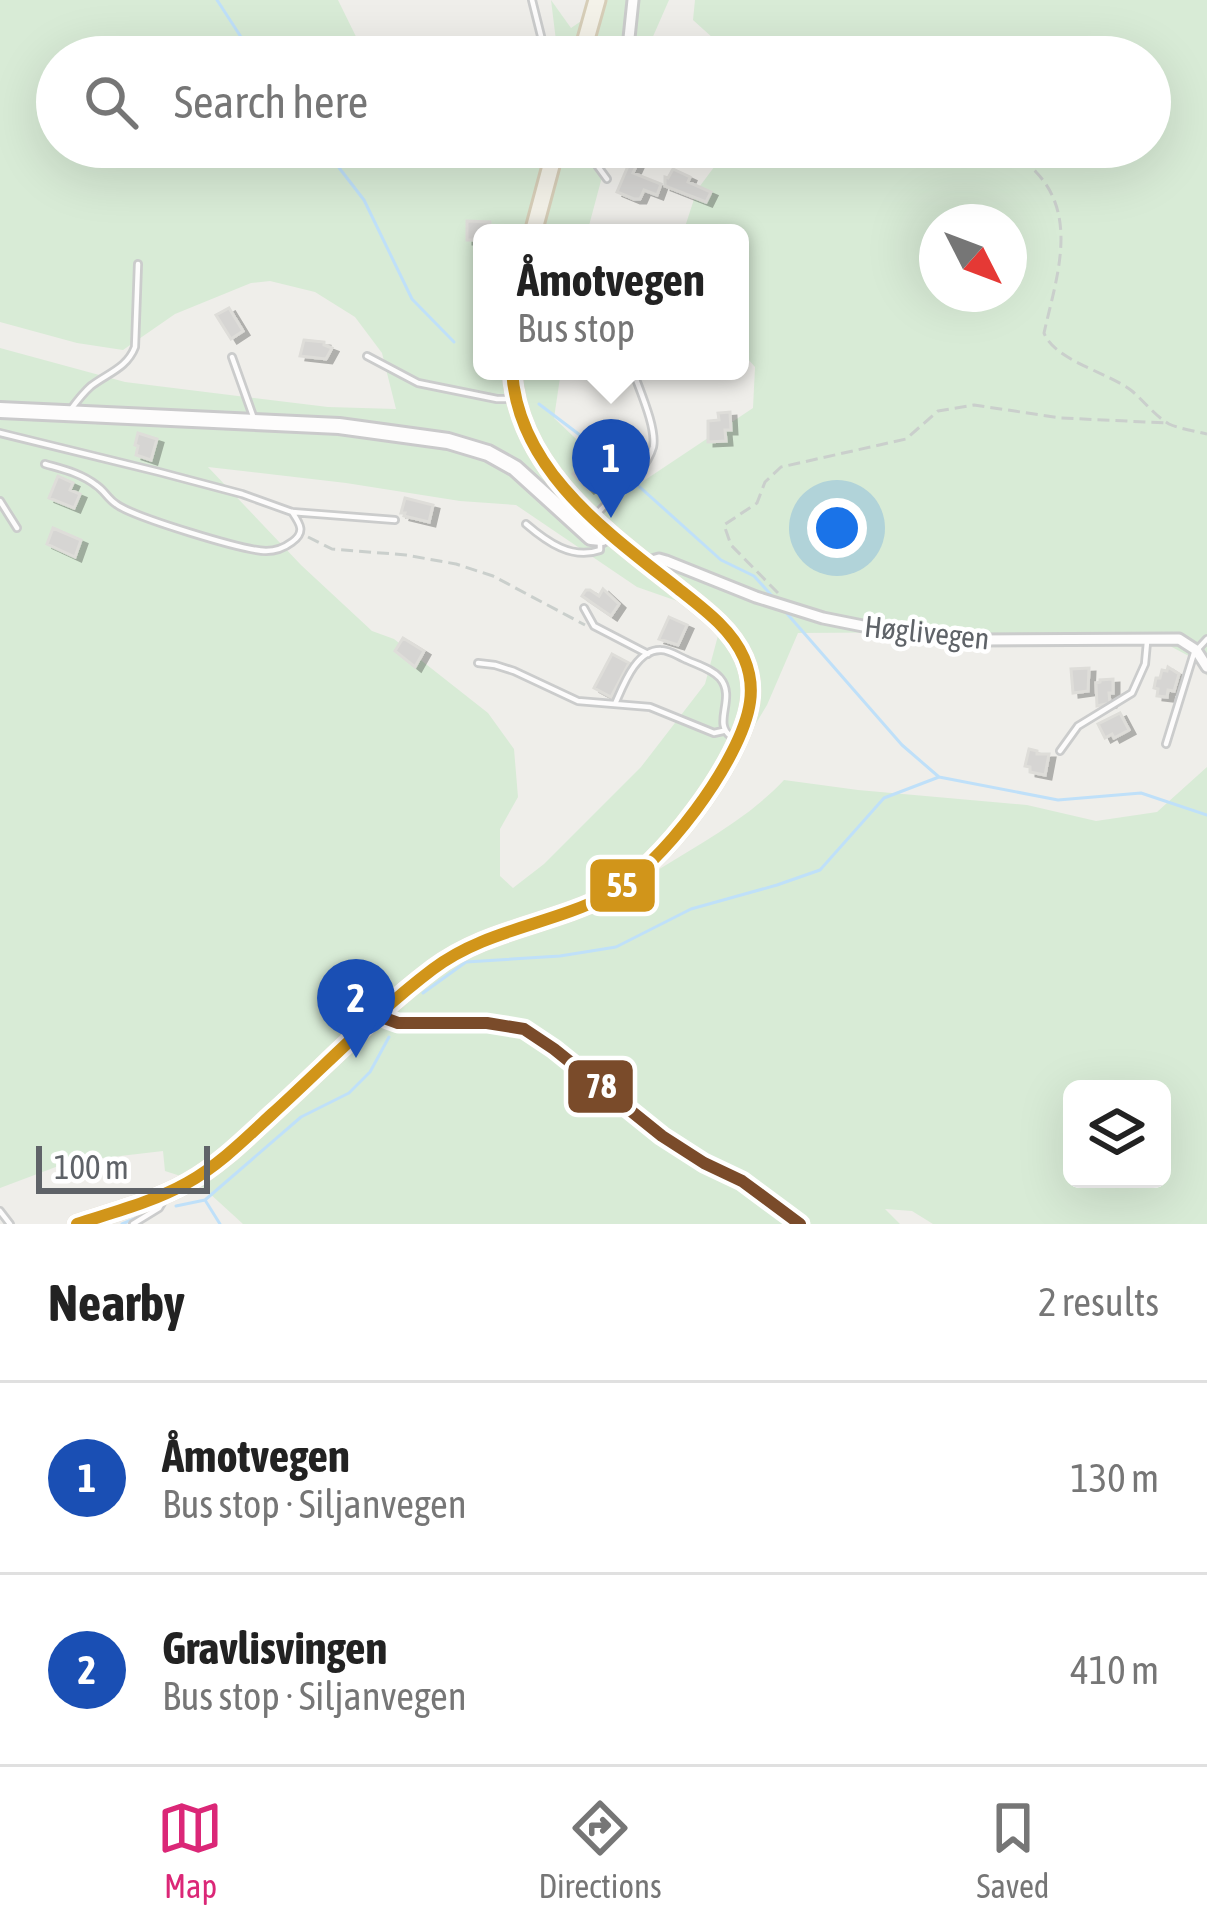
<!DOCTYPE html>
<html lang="en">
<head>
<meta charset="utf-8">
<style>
  :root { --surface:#fff; --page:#f6f6f6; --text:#222; --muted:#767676; --line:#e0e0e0; --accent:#db2777 }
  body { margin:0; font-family:"Asap Condensed",sans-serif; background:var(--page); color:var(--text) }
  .controls { position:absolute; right:36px; bottom:36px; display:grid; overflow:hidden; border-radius:18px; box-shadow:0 12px 48px #0002 }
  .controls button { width:108px; height:108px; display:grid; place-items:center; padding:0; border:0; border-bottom:3px solid var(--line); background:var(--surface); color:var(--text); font:60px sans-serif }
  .compass { position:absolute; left:919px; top:204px; width:108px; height:108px; border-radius:50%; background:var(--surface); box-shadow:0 12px 48px #0002; rotate:132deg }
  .scale { position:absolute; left:36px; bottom:30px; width:174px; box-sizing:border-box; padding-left:12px; border:6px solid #5f6368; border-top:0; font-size:33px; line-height:42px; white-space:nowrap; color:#5f6368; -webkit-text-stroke:9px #fff; paint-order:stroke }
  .you { position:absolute; left:837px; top:528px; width:42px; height:42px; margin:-30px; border:9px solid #fff; border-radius:50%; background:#1a73e8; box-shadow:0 0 0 18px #1a73e833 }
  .badge { display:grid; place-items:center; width:78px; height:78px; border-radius:50%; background:var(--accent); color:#fff; font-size:39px; font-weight:700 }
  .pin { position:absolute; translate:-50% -99px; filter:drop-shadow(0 3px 6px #0008) }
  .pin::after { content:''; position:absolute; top:63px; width:42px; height:36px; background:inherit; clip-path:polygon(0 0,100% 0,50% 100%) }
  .popup { position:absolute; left:473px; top:224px; width:276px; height:156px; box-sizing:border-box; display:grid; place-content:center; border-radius:18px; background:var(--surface); filter:drop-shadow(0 3px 9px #0005); font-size:39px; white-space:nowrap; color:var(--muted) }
  .popup b { font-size:45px; color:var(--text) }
  .popup::after { content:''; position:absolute; left:50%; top:100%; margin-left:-24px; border:24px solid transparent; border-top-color:var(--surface) }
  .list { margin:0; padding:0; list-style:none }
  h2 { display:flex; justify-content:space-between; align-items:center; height:156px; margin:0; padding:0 48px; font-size:51px }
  h2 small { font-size:39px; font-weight:400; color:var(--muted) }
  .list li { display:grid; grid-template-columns:78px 1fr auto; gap:36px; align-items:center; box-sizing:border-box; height:192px; padding:0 48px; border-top:3px solid var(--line) }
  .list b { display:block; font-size:45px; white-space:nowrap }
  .list p { margin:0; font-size:39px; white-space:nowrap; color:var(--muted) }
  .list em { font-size:39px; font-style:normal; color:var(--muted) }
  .icon { flex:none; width:66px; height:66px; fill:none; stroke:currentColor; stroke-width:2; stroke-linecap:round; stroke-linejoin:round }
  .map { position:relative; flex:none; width:1207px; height:1224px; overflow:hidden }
  .search { position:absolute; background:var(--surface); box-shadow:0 12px 48px #0002; left:36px; right:36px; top:36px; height:132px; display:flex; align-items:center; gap:30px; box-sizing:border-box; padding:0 42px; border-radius:66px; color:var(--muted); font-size:45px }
  .sheet { height:540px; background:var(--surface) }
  nav { display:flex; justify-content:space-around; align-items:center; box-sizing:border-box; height:168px; border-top:3px solid var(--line); background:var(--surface); font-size:33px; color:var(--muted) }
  nav a { display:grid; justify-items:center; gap:6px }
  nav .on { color:var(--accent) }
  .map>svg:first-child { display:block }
</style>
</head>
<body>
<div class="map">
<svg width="1207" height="1224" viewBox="0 0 1207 1224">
  <defs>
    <filter id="shadow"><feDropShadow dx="6" dy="4" stdDeviation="0" flood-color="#0004"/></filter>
  </defs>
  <rect width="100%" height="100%" fill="#efeeea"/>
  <path fill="#d8ebd6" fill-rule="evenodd" d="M0,0H338L366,57H57V147H397L415,153L457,160L491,147H610L587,233H482V371H561L554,418L630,490L753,408L755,367L740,350V233H683L697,190L729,147H1150V57H734L693,20L695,0H1207V676L1202,663L1170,646L972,637L953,632L798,633L767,705L732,763L637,883C686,851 744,823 784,780L858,790L1027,805L1096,821L1157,812L1207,767V1224H933L912,1211L885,1209L900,1224H243L196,1181L165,1171L163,1151L69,1162L0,1188V348L125,382L328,407L396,409L382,353L355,317L315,292L270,281L251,283L175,314L123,350L77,343L0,322ZM937,222H1009V294H937ZM208,467L346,483L460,501L516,505L637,587L723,617L705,684L641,767L544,864L513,888L500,876V829L518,797L514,749L488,713L394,639L372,631L301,565ZM1072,1089H1162V1179H1072Z
    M551,0L571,28L590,15L592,0H669L644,57H558Z"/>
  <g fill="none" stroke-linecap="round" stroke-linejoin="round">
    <path stroke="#bfe0f9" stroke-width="3" d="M217,0L254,57
      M323,147L364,200L412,299L454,342
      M539,404L593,445L721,560L754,576L773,597
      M939,777L1058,800L1141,793L1207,815
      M423,993L466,962L560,956L616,947L691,909L777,885L820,870L884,798L939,777L902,745L783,609
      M205,1200L220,1224
      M176,1206L205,1200L301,1117L349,1093L370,1072L389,1037
      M122,1224L139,1217"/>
  </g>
  <path fill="#d6d5d3" stroke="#deddd9" stroke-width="3" filter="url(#shadow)" d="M631,159L638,162L633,173L661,184L657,195L644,190L640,199H634L617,192Z
    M673,169L690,177L688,182L711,192L706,202L665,186V177L668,178Z
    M467,221L490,222V233H482L481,240H467Z
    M229,308L243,331L231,339L216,315Z
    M304,340L324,342V345L332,348L326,359L300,356Z
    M730,412L731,430H725L726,441L708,442V421L719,420L718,413Z
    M138,433L157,439L151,460L136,455L138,446L135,445Z
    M590,458L605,475L588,489L573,474Z
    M58,476L73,483L70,490L80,494L74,508L49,498Z
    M405,498L433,505L429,522L404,516L405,513H401Z
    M53,528L81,540L75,557L47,544Z
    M603,589L619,604L611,616L582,596L586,590H590L599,596Z
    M669,617L687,625L678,645L659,639Z
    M403,638L424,651L415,667L395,651Z
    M612,654L629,663L611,697L594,688Z
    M1168,667L1179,674L1174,691L1168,690L1167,697L1157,696L1158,689L1154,688L1156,678H1160L1162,670L1167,671Z
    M1089,668L1088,691L1073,693L1071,669Z
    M1113,679V693H1109L1110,703L1097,706L1096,683L1100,682V680Z
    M1120,713L1129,730L1114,738L1112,734L1105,738L1098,724Z
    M1029,749L1037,751V754H1049L1045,775L1030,772V767L1025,766Z"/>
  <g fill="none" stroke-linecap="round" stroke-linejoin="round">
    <g stroke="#cbcccc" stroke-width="10">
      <path id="lane" d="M532,0L543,44L550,57
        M484,57L543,44
        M593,147L591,157L607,179
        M367,356L418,383L497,399H515
        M232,357L253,416
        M71,409C77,401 83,393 91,386C108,373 127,368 135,347L138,264
        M0,433L159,472L242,494L292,512L395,520
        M45,464C62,469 81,473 96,485C104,490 108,499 116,504C133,517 245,551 266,551C276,551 284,548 292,542C306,532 300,524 292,512
        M0,501L17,528
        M596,515C613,495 646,473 653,447C657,428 639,389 633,371
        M526,524C547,542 572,560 600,550V543
        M584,608L594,626L648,654
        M478,663L495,665L514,671L578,701L650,707L714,733L723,731
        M615,704C623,686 636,649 661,650C670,650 679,657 687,660C698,665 712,669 720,678C737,698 711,724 732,737
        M1166,744L1194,653L1207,639
        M1060,751L1078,726L1132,693L1145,664L1147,642
        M0,1211L10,1224
        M133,1224L159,1208L165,1198"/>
    </g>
    <g stroke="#cbcccc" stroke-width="15">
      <path id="street" d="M627,57L633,0
        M645,563L659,559L666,561L756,597L823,618L888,631L981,640L1179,639L1196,650L1207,667
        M379,1016L398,1023H487L524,1029L554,1049L662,1136L704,1163L742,1181L800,1224"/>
    </g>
    <g stroke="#cacacb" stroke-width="20">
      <path id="secondary" d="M0,410L339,426L448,441L488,453L515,468L591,537L602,538L609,533"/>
    </g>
    <g stroke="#d7ceb8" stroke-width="21">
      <path id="primary" d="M581,57L597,0
        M533,233L556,147
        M77,1224C114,1212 153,1202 187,1183C219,1165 245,1139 272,1114C325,1066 376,1012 433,969C486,929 551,925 608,895C660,868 742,760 750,702C752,688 750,672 744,658C731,628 701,607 676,587C605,531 518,469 512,371"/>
    </g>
    <path stroke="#cacfcc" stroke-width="3" stroke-dasharray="12 6" stroke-linecap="butt" d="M1008,147C1020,153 1027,162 1036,172C1079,217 1056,279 1044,333C1055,361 1108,372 1132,391C1144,401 1155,416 1169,424C1180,429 1195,431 1207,434
      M308,537L332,549L406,555L456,564L493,576L585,625
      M778,593L731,545L724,525L757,503L765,482L781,467L906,439L938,411L974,405L1061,418L1168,423"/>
    <use href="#lane" stroke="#fdfcfc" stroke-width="4.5"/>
    <use href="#street" stroke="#fdfcfc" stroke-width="9"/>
    <use href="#secondary" stroke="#fdfcfc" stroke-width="14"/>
    <use href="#primary" stroke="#f4f2e9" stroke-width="15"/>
    <g stroke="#fff" stroke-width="21">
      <path id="bus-1" d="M77,1224C114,1212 153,1202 187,1183C219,1165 245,1139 272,1114C325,1066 376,1012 433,969C486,929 551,925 608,895C660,868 742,760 750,702C752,688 750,672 744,658C731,628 701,607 676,587C605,531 518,469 512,371"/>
    </g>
    <g stroke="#fff" stroke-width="21">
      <path id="bus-2" d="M379,1016L398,1023H487L524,1029L554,1049L662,1136L704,1163L742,1181L800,1224"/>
    </g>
    <use href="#bus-1" stroke="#d1951a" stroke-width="12"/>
    <use href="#bus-2" stroke="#7a4b2a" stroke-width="12"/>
  </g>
  <g text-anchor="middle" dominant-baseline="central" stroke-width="9" stroke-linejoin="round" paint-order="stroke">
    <g font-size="30" fill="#5f6368" stroke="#fff">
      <text transform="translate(927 632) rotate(6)">Høglivegen</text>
    </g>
  </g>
  <g stroke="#fff" stroke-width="4.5">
    <rect x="588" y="857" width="69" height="57" rx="12" fill="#d1951a"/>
    <rect x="566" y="1058" width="69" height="57" rx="12" fill="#7a4b2a"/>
  </g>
  <g font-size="33" text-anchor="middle" font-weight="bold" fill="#fff">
    <text x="622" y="897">55</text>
    <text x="601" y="1098">78</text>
  </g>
</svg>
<div class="controls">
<button><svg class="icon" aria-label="layers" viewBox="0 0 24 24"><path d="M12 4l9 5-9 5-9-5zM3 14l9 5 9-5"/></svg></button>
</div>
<svg class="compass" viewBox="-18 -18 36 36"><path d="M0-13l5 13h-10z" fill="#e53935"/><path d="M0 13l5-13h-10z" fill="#767676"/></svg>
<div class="scale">100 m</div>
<div class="you"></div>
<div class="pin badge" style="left:611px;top:518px;background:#1a4fb4">1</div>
<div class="popup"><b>Åmotvegen</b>Bus stop</div>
<div class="pin badge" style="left:356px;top:1058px;background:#1a4fb4">2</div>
<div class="search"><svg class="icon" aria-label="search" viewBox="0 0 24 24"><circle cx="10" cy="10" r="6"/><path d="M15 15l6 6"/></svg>Search here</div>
</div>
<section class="sheet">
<h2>Nearby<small>2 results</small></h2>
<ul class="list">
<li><span class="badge" style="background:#1a4fb4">1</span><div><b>Åmotvegen</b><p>Bus stop · Siljanvegen</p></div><em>130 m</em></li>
<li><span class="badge" style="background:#1a4fb4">2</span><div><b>Gravlisvingen</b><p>Bus stop · Siljanvegen</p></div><em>410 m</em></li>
</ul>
</section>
<nav>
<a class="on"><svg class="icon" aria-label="map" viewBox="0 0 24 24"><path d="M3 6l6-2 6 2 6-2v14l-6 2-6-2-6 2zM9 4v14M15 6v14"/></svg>Map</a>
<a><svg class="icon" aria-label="directions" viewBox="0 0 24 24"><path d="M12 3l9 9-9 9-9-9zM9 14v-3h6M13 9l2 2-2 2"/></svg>Directions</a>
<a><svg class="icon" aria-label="saved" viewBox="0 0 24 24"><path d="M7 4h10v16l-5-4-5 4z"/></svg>Saved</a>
</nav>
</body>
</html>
